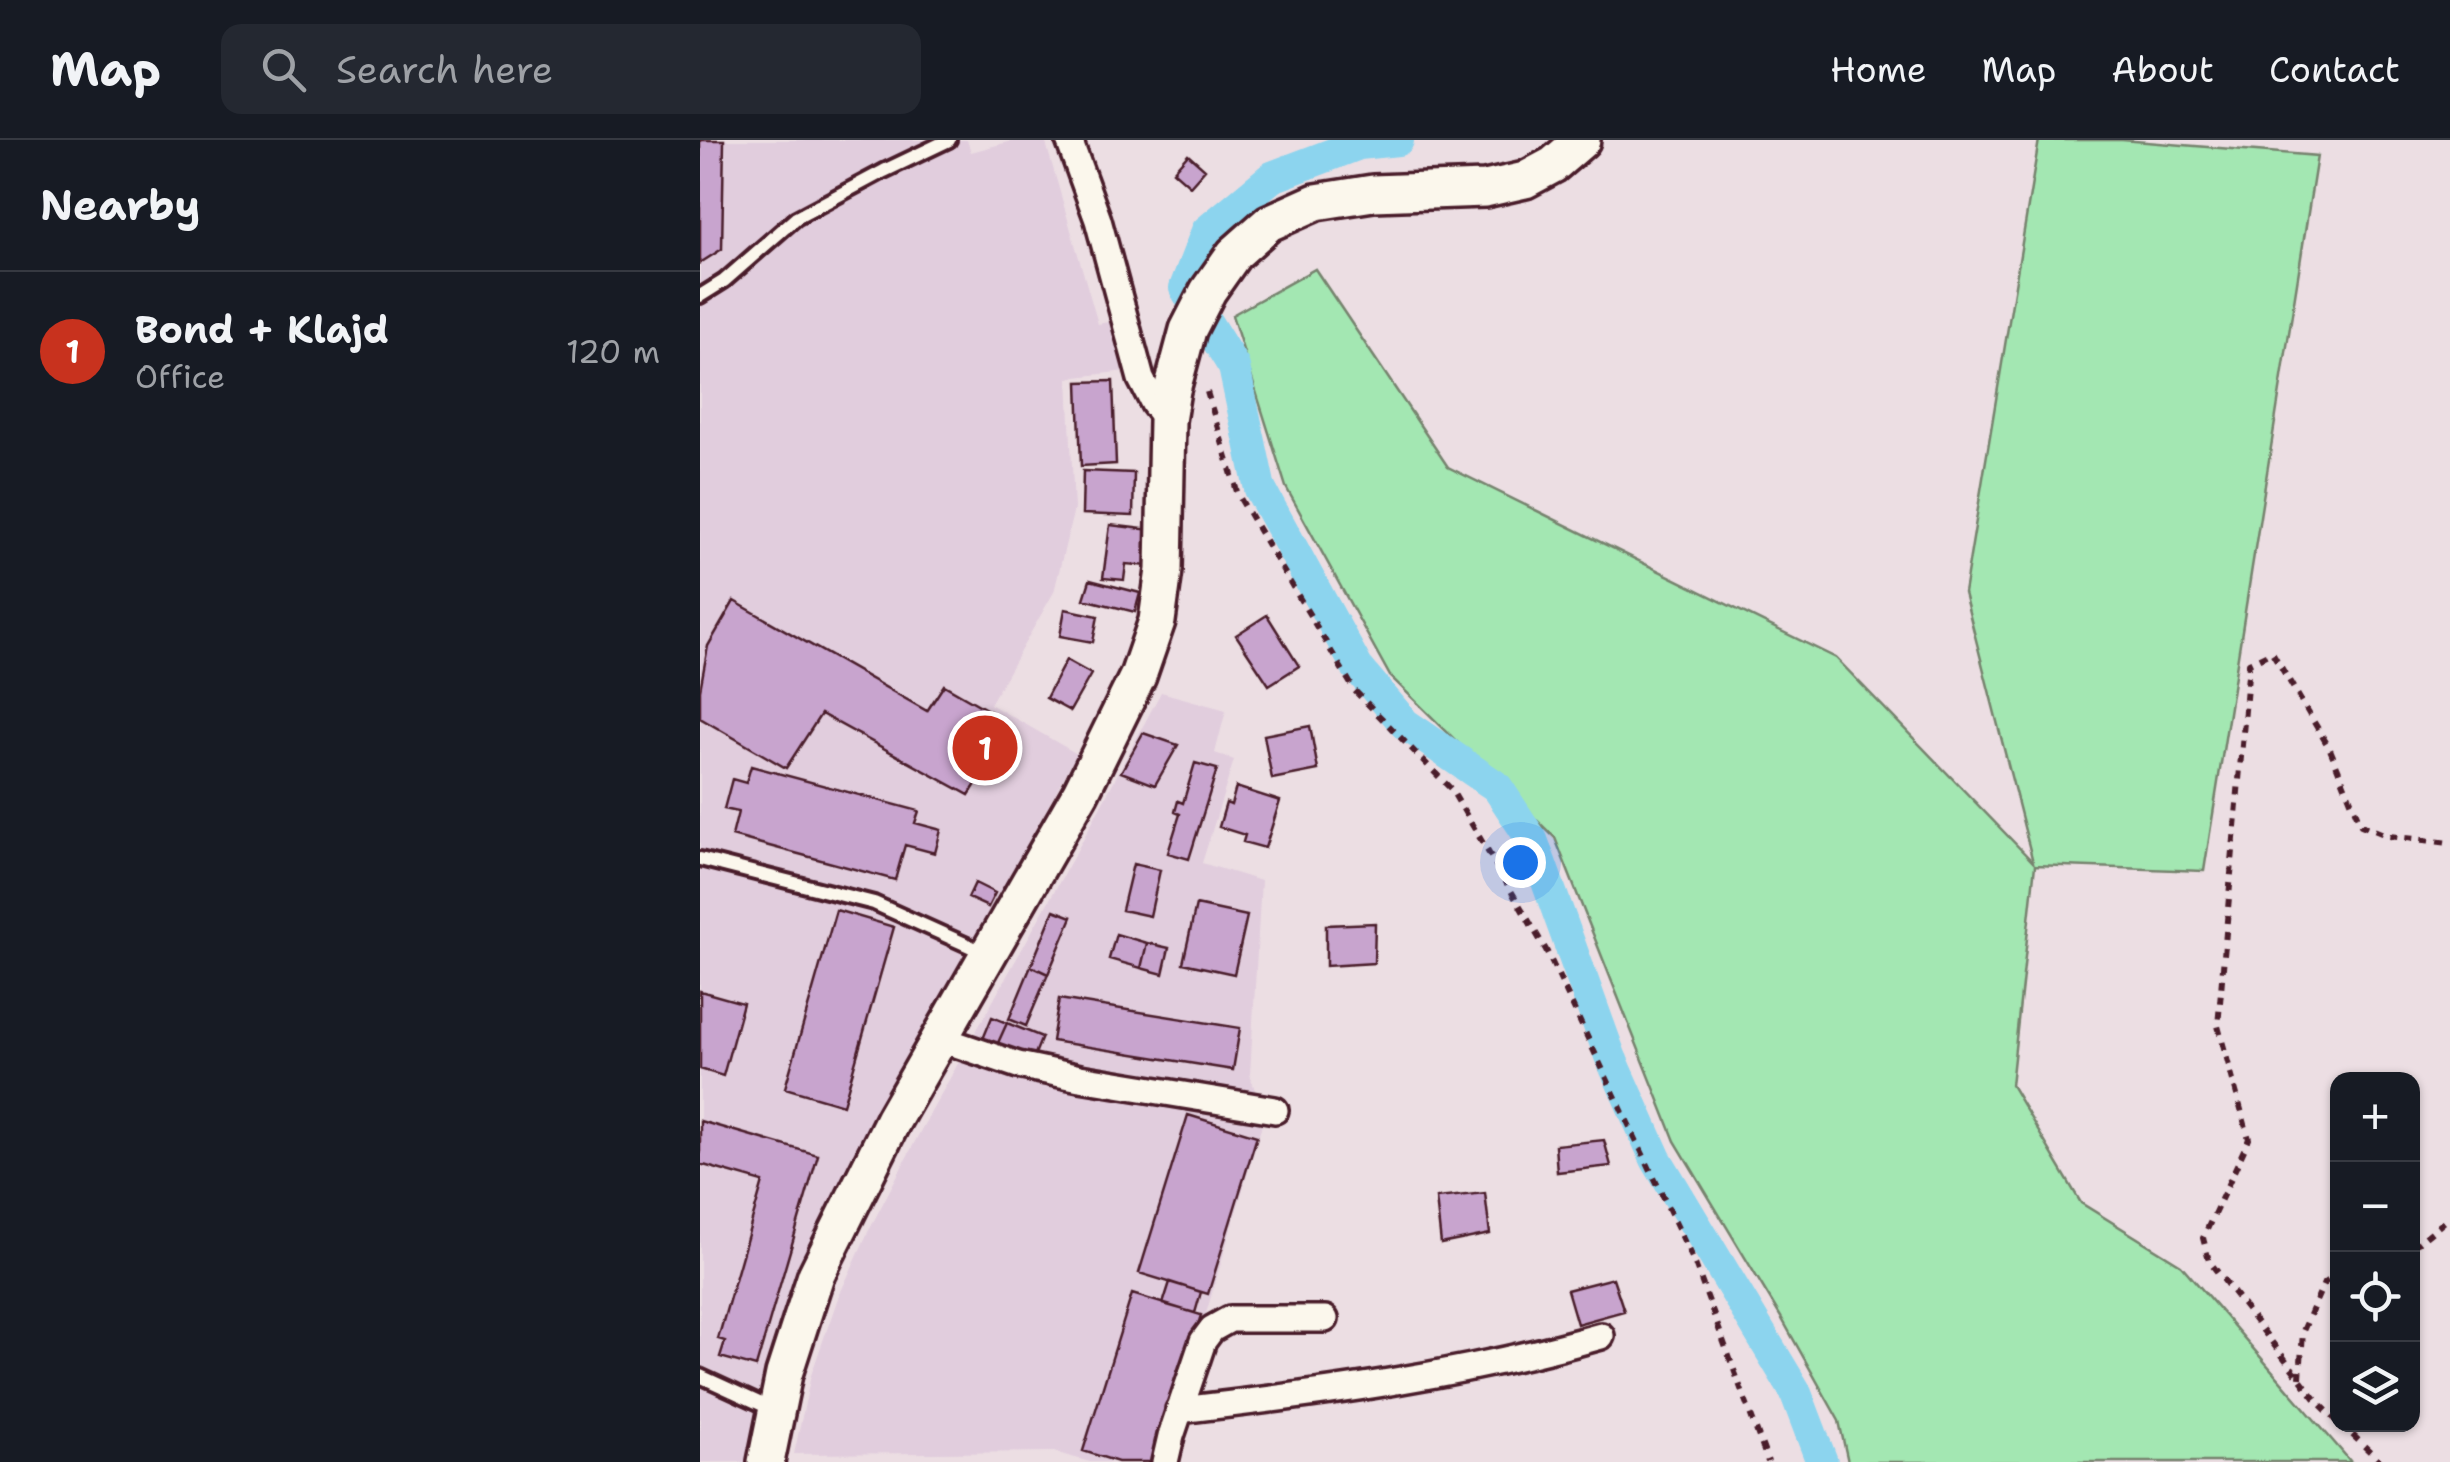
<!DOCTYPE html>
<html lang="en">
<head>
<meta charset="utf-8">
<style>
  :root { --surface:#171b24; --page:#242831; --text:#f1f3f6; --muted:#9ea1a6; --line:#363941; --accent:#c8321e }
  body { margin:0; font-family:"Shantell Sans",sans-serif; background:var(--page); color:var(--text) }
  .controls { position:absolute; right:30px; bottom:30px; display:grid; overflow:hidden; border-radius:20px; box-shadow:0 2px 8px #0004 }
  .controls button { width:90px; height:90px; display:grid; place-items:center; padding:0; border:0; border-bottom:2px solid var(--line); background:var(--surface); color:var(--text); font:50px sans-serif }
  .you { position:absolute; left:820px; top:722px; width:35px; height:35px; margin:-25px; border:8px solid #fff; border-radius:50%; background:#1a73e8; box-shadow:0 0 0 15px #1a73e833 }
  .badge { display:grid; place-items:center; width:65px; height:65px; border-radius:50%; background:var(--accent); color:#fff; font-size:32px; font-weight:700 }
  .pin { position:absolute; translate:-50% -50%; border:5px solid #fff; box-shadow:0 2px 10px #0006 }
  .list { margin:0; padding:0; list-style:none }
  h2 { display:flex; justify-content:space-between; align-items:center; height:130px; margin:0; padding:0 40px; font-size:42px }
  h2 small { font-size:32px; font-weight:400; color:var(--muted) }
  .list li { display:grid; grid-template-columns:65px 1fr auto; gap:30px; align-items:center; box-sizing:border-box; height:160px; padding:0 40px; border-top:2px solid var(--line) }
  .list b { display:block; font-size:38px; white-space:nowrap }
  .list p { margin:0; font-size:32px; white-space:nowrap; color:var(--muted) }
  .list em { font-size:32px; font-style:normal; color:var(--muted) }
  .icon { flex:none; width:55px; height:55px; fill:none; stroke:currentColor; stroke-width:2; stroke-linecap:round; stroke-linejoin:round }
  .map { position:relative; flex:none; width:1750px; height:1322px; overflow:hidden }
  header { display:flex; align-items:center; gap:60px; box-sizing:border-box; height:140px; padding:0 50px; background:var(--surface); border-bottom:2px solid var(--line) }
  header strong { font-size:48px }
  nav { display:flex; gap:55px; margin-inline-start:auto; font-size:35px }
  .search { width:700px; height:90px; background:var(--page); display:flex; align-items:center; gap:25px; box-sizing:border-box; padding:0 35px; border-radius:20px; color:var(--muted); font-size:38px }
  main { display:flex }
  aside { flex:1; background:var(--surface) }
  .map>svg:first-child { display:block }
</style>
</head>
<body>
<header>
<strong>Map</strong>
<div class="search"><svg class="icon" aria-label="search" viewBox="0 0 24 24"><circle cx="10" cy="10" r="6"/><path d="M15 15l6 6"/></svg>Search here</div>
<nav><a>Home</a><a>Map</a><a>About</a><a>Contact</a></nav>
</header>
<main>
<aside>
<h2>Nearby<small></small></h2>
<ul class="list">
<li><span class="badge">1</span><div><b>Bond + Klajd</b><p>Office</p></div><em>120 m</em></li>
</ul>
</aside>
<div class="map">
<svg width="1750" height="1322" viewBox="0 0 1750 1322">
  <rect width="100%" height="100%" fill="#ecdee3"/>
  <filter id="ink" filterUnits="userSpaceOnUse"><feTurbulence type="fractalNoise" baseFrequency=".01" numOctaves="2"/><feDisplacementMap in="SourceGraphic" scale="20" xChannelSelector="R" yChannelSelector="G"/><feConvolveMatrix kernelMatrix="1 2 1 2 8 2 1 2 1" color-interpolation-filters="sRGB"/></filter>
  <g filter="url(#ink)">
    <path fill="#e1cddd" d="M0,0H267L271,12L316,0H345L398,184L418,180L426,231L368,238L374,369L354,452L290,564L377,614L190,953L50,1322H0Z
      M461,552L526,570L515,613L534,620L502,723L561,741L550,935L564,978L462,1322H390L354,1312L94,1314L111,1235L138,1158L168,1092L221,990L380,705Z"/>
    <path fill="#a3e7b2" stroke="#76836e" stroke-width="2.5" d="M1339,0H1422L1617,16L1504,731L1335,725L1311,945L1381,1063L1481,1125L1651,1322H1148L1139,1281L1082,1179L975,1001L855,698L690,536L586,347L532,175L615,129L748,327L1136,518L1333,722L1264,453Z"/>
    <g fill="none" stroke-linecap="round" stroke-linejoin="round">
      <path stroke="#8cd4ee" stroke-width="32" d="M698,0L659,4L572,37L507,91L485,148L534,227L560,349L657,527L705,584L797,647L832,700L910,916L956,1019L1095,1251L1122,1322"/>
    </g>
    <path fill="#c8a4ce" stroke="#4a1f2b" stroke-width="2.5" d="M0,0H24L22,109L0,123Z
      M488,14L505,29L490,46L473,31Z
      M413,241L416,324L381,326L378,242Z
      M383,331L434,333L433,376L382,374Z
      M410,385L452,390L448,426L426,424L424,440L403,438Z
      M390,440L440,453L435,472L384,459Z
      M34,461L227,571L244,545L300,577L307,596L269,655L121,574L86,628L0,578V550L8,506Z
      M365,469L398,476L393,502L360,496Z
      M567,475L599,526L569,545L536,495Z
      M366,520L391,534L370,571L346,558Z
      M610,586L618,630L572,639L564,595Z
      M443,593L478,605L455,645L421,632Z
      M495,623L517,629L489,719L468,713L480,674L475,672L478,661L483,663Z
      M51,626L219,671L215,683L241,690L235,713L205,705L195,740L32,696L38,672L24,669L32,639L46,643Z
      M536,647L580,661L565,708L543,702L545,695L519,687L526,663L531,665Z
      M433,724L460,730L450,776L422,770Z
      M275,743L295,753L288,767L268,758Z
      M496,765L547,776L534,834L483,823Z
      M136,770L194,787L143,965L85,948Z
      M354,770L372,777L348,834L331,826Z
      M675,783L674,823L626,826V785Z
      M416,794L447,803L441,828L409,819Z
      M447,803L469,808L463,834L441,828Z
      M331,826L348,834L326,886L309,879Z
      M0,851L43,863L23,936L0,929Z
      M359,859L540,888L533,930L352,901Z
      M292,877L307,883L297,905L283,899Z
      M307,883L342,897L333,919L297,905Z
      M488,975L557,996L508,1154L439,1133Z
      M0,981L118,1015L56,1227L20,1217L25,1201L18,1199L63,1042L0,1024Z
      M904,1000L911,1026L857,1032L855,1005Z
      M785,1053L790,1094L741,1104L736,1058Z
      M913,1138L924,1171L877,1184L867,1150Z
      M470,1142L501,1152L495,1173L463,1164Z
      M432,1154L501,1175L455,1322H418L383,1311Z"/>
    <g fill="none" stroke-linecap="round" stroke-linejoin="round">
      <g stroke="#4a1f2b" stroke-width="20">
        <path id="lane" d="M0,156L24,141L96,78L184,31L249,0
          M0,719L174,763L285,813
          M0,1236L74,1270"/>
      </g>
      <g stroke="#4a1f2b" stroke-width="32">
        <path id="street" d="M369,0L398,80L441,239L454,264L467,281
          M241,899L318,925L380,938L575,970
          M479,1270C622,1254 763,1235 901,1196
          M465,1322L471,1296L503,1201L512,1189L530,1179H625"/>
      </g>
      <g stroke="#4a1f2b" stroke-width="42">
        <path id="secondary" d="M66,1322L84,1234L116,1135L193,980L381,652L438,536L457,481L464,430L467,281L472,250L488,190L508,151L534,114L569,83L616,62L673,53L785,49L825,40L853,25L882,0"/>
      </g>
      <path stroke="#4a1f2b" stroke-width="6" stroke-dasharray="8 8" stroke-linecap="butt" d="M507,252L538,355L655,551L751,649L846,810L995,1124L1068,1322
        M1712,1105L1718,1103L1750,1077
        M1600,1238L1603,1191L1624,1143L1638,1134
        M1638,1282L1619,1263L1509,1121L1503,1098L1549,999L1518,886L1549,523L1572,512L1630,609L1661,685L1689,696L1750,703
        M1641,1284L1681,1322"/>
      <use href="#lane" stroke="#fbf7ec" stroke-width="12"/>
      <use href="#street" stroke="#fbf7ec" stroke-width="25"/>
      <use href="#secondary" stroke="#fbf7ec" stroke-width="35"/>
    </g>
  </g>
</svg>
<div class="controls">
<button>+</button>
<button>−</button>
<button><svg class="icon" aria-label="locate" viewBox="0 0 24 24"><circle cx="12" cy="12" r="6"/><path d="M12 2v4M12 18v4M2 12h4M18 12h4"/></svg></button>
<button><svg class="icon" aria-label="layers" viewBox="0 0 24 24"><path d="M12 4l9 5-9 5-9-5zM3 14l9 5 9-5"/></svg></button>
</div>
<div class="you"></div>
<div class="pin badge" style="left:285px;top:608px">1</div>
</div>
</main>
</body>
</html>
